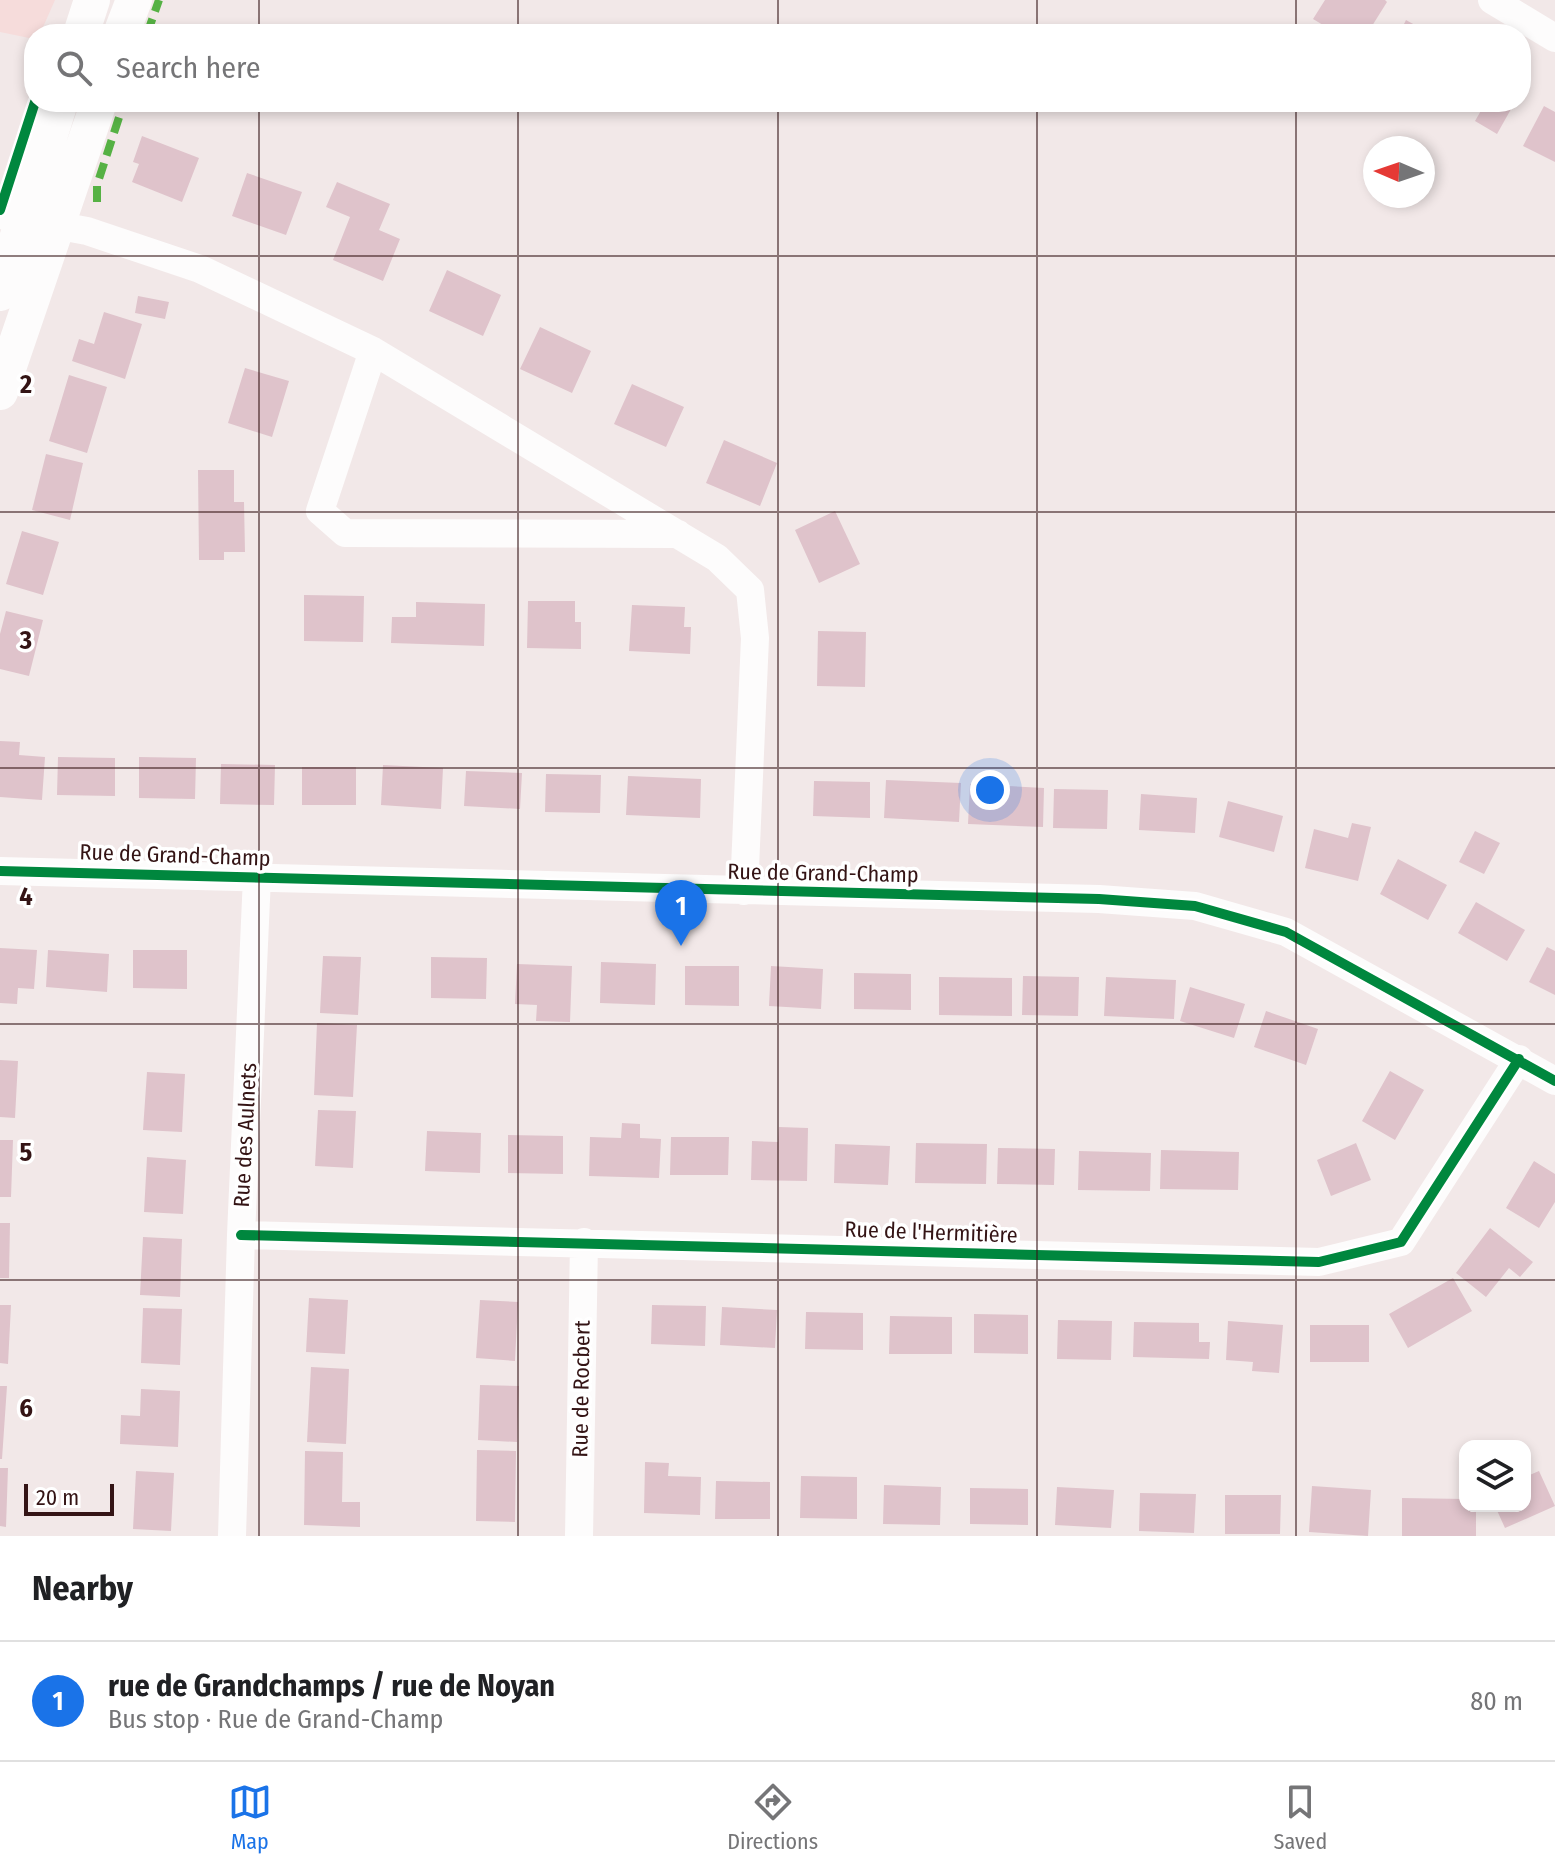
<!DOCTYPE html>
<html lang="en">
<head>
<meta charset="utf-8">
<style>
  :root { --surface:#fff; --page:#f2f2f2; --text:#202124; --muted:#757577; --line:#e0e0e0; --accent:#1a73e8 }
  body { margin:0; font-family:"Fira Sans Condensed",sans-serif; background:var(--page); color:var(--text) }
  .controls { position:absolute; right:24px; bottom:24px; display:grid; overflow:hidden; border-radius:16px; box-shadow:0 4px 12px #0003 }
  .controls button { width:72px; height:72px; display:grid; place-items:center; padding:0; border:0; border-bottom:2px solid var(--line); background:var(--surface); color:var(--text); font:40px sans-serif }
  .compass { position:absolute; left:1363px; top:136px; width:72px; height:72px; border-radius:50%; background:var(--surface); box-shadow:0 4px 12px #0003; rotate:272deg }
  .scale { position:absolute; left:24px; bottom:20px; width:90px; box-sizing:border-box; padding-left:8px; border:4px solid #341415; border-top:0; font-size:22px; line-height:28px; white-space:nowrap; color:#341415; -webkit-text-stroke:6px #fff; paint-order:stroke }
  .you { position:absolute; left:990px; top:790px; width:28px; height:28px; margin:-20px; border:6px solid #fff; border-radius:50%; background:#1a73e8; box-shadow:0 0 0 12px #1a73e833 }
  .badge { display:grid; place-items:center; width:52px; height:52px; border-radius:50%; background:var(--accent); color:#fff; font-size:26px; font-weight:700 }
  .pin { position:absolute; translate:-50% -66px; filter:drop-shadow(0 2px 4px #0008) }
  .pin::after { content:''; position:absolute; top:42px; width:28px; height:24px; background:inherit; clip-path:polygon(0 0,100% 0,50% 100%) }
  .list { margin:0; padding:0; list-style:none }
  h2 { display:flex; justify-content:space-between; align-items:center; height:104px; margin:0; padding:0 32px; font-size:34px }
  h2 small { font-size:26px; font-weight:400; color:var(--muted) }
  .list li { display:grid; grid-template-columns:52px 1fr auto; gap:24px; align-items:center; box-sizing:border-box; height:120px; padding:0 32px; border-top:2px solid var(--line) }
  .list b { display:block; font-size:30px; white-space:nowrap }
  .list p { margin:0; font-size:26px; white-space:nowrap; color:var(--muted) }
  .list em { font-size:26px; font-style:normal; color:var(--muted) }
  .icon { flex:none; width:44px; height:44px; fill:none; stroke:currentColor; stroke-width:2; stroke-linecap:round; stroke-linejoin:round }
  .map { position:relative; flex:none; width:1555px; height:1536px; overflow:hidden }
  .search { position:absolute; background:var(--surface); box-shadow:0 4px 12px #0003; left:24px; right:24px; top:24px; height:88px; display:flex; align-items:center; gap:20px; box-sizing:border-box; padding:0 28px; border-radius:32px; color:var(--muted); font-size:30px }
  .sheet { height:224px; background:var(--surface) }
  nav { display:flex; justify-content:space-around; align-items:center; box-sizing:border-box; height:112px; border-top:2px solid var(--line); background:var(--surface); font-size:22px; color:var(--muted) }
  nav a { display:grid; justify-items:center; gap:4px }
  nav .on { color:var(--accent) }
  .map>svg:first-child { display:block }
</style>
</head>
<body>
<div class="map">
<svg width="1555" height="1536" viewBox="0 0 1555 1536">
  <rect width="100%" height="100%" fill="#f2e8e8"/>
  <path fill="#f6dcdb" d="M0,0H55L40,34H34V39L0,32Z"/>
  <path fill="#dfc3cb" d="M1325,0H1385L1387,2L1367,34H1338L1313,19Z
    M1406,20L1431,34H1399Z
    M1486,102H1515L1497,134L1475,121Z
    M1544,106L1555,112V162L1523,146Z
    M142,136L199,158L182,202L132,182L139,164L133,162Z
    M247,173L302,192L286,235L232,216Z
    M337,182L390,204L379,230L400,239L383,281L333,260L350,217L326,207Z
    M447,270L501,295L483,336L429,311Z
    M138,296L169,302L165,319L135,313Z
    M104,312L142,324L125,379L72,361L79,339L94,344Z
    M540,327L591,351L572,393L520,369Z
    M245,368L289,381L272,437L228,423Z
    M69,375L107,387L87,453L49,441Z
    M632,384L684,407L666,447L614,424Z
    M724,440L777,463L760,506L706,483Z
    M46,454L83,463L70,520L32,510Z
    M198,470H234V502H244L245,552H224V560H199Z
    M835,511L860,564L819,583L795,530Z
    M22,531L59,542L43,595L6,584Z
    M304,595L364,596L363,642L304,641Z
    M528,601H575V622H581V649L527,648Z
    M416,602L485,604L484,646L391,643L392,617H416Z
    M632,605L685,607L684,627H691L690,654L629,651Z
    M6,611L43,620L29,676L0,669V634Z
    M818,631L866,632L865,687L817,686Z
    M0,741L20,742L19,755L45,757L42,800L0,797Z
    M58,757L115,758V796L57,795Z
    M139,757L196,758L195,799L139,798Z
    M221,764L275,765L274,805L220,804Z
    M383,765L443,768L441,809L381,805Z
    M302,767H356V805H302Z
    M466,771L522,773L520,809L464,806Z
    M546,774L601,775L600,813L545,812Z
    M628,776L701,779L700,818L626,815Z
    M886,780L961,783L959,822L884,818Z
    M814,781L870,782V818L813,816Z
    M970,784L1044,788L1043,827L968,824Z
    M1054,789L1108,790L1107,829L1053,828Z
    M1141,794L1197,798L1195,833L1139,830Z
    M1228,801L1283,816L1274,852L1219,837Z
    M1352,823L1371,827L1358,881L1305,868L1314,829L1348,838Z
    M1475,831L1500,843L1484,874L1459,862Z
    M1398,859L1447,885L1428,920L1380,894Z
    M1476,902L1525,930L1507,961L1458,933Z
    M1547,947L1555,951V995L1529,982Z
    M0,948L37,950L34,989L18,988L17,1004L0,1003Z
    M48,950L109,954L107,992L46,987Z
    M133,950H187V989L133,988Z
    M323,956L361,957L358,1015L320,1013Z
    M431,957L487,958L486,999L431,998Z
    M601,962L656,964L655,1005L600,1003Z
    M517,964L572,966L570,1022L536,1021L537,1005L515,1004Z
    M685,966H739V1006L685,1005Z
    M771,966L823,969L821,1009L769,1006Z
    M854,973L911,974V1010L854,1009Z
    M1023,976L1079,977L1078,1016L1022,1015Z
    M939,977L1012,978V1016L939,1015Z
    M1106,977L1176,980L1174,1019L1104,1016Z
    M1190,987L1245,1004L1234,1038L1180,1021Z
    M1266,1011L1318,1029L1306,1065L1254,1047Z
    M317,1023L357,1025L353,1097L314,1095Z
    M0,1060L18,1061L15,1118L0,1117Z
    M1390,1071L1424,1090L1395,1140L1362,1121Z
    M147,1072L185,1074L182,1132L143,1130Z
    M318,1110L356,1111L353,1168L315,1166Z
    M622,1123L640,1124V1138L661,1139L659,1178L589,1176L590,1137L621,1138Z
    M779,1127L808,1128L807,1181L751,1180L752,1141L778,1142Z
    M427,1131L481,1133L480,1173L425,1171Z
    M508,1135L563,1136V1174L508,1173Z
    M671,1137H729L728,1175H670Z
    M0,1140H13L11,1197H0Z
    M916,1143L987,1144L986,1184L915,1183Z
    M1356,1143L1371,1180L1331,1196L1317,1160Z
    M835,1144L890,1146L888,1185L834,1183Z
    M998,1148L1055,1149L1054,1185L997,1184Z
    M1161,1150L1239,1152L1238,1190L1160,1189Z
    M1079,1151L1151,1153L1150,1191L1078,1190Z
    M147,1157L186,1160L183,1214L144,1212Z
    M1534,1161L1555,1174V1202L1539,1228L1506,1208Z
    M0,1223H10L9,1278H0Z
    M1490,1228L1533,1262L1520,1277L1509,1268L1486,1297L1456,1273Z
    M143,1237L182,1239L180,1297L140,1295Z
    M1453,1278L1472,1311L1408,1348L1389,1314Z
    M309,1298L348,1300L345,1354L306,1352Z
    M480,1300L518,1302L515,1361L476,1358Z
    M0,1305H11L8,1364L0,1363Z
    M652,1305L706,1306L705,1346L651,1344Z
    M722,1307L777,1310L775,1348L720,1345Z
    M143,1308L182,1309L180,1365L141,1363Z
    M806,1312L863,1313V1350L805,1349Z
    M974,1314L1028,1315V1354L974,1353Z
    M890,1316L952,1317V1354H889Z
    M1058,1320L1112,1321L1111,1360L1057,1359Z
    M1228,1321L1283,1325L1279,1373L1252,1371L1253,1362L1226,1360Z
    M1134,1322L1199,1323V1342H1210L1209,1359L1133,1357Z
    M1310,1325H1369V1362H1310Z
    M311,1367L349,1369L346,1444L307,1442Z
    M480,1385L519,1386L517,1442L478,1440Z
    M0,1386H7L2,1459H0Z
    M141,1389L180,1391L178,1447L120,1444L121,1415L140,1416Z
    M477,1450L516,1451L515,1522L476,1521Z
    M305,1451L343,1452L342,1502H360V1527L304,1525Z
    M645,1462L669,1463L668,1476L701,1477L700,1515L644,1513Z
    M0,1468H8L6,1527L0,1526Z
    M136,1471L174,1473L171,1531L133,1529Z
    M1539,1471L1555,1506L1505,1528L1495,1506H1525V1477Z
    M801,1476L857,1477V1519L800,1518Z
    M716,1481L770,1482V1519H715Z
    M884,1485L941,1487L940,1525L883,1524Z
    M1312,1486L1371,1490L1368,1536L1309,1532Z
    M1057,1487L1114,1490L1111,1528L1055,1525Z
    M970,1488L1028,1489V1525L970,1524Z
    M1140,1493L1196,1494L1194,1533L1139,1531Z
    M1225,1495H1281L1280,1534H1225Z
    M1402,1498L1465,1499V1506H1476V1536H1402Z"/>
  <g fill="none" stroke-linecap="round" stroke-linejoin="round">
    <path stroke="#fdfcfc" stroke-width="28" d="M1492,0L1555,38
      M0,215L87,231L200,269L373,351L717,558L750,590L755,638L744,891
      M373,351L320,511L345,533L678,534
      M0,871L1099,899L1195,906L1286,932L1555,1081
      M241,1235L1319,1262L1401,1242L1519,1059
      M232,1536L241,1235L257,877
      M579,1536L584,1242"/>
    <path stroke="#fdfcfc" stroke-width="36" d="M81,34L92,0
      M121,34L134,0
      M0,293L60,102
      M0,392L99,102"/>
    <path stroke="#56b144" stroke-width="8" stroke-dasharray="16 8" stroke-linecap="butt" d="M147,34L159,0
      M97,202V185L124,102"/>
    <g stroke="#fff" stroke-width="15">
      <path id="cycleway" d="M0,210L35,102
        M0,871L1099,899L1195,906L1286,932L1555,1081
        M241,1235L1319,1262L1401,1242L1519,1059"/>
    </g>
    <use href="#cycleway" stroke="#00873e" stroke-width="10"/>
  </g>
  <path fill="none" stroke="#341415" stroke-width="2" stroke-opacity="0.55" d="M259,0V34M518,0V34M778,0V34M1037,0V34M1296,0V34M259,102V1536M518,102V1536M778,102V1536M1037,102V1536M1296,102V1536M0,256H1555M0,512H1555M0,768H1555M0,1024H1555M0,1280H1555"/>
  <g text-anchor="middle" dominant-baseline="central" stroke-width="7" stroke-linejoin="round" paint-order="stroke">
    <g font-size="22" fill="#341415" stroke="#fff">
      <text transform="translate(175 855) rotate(2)">Rue de Grand-Champ</text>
      <text transform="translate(823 873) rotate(1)">Rue de Grand-Champ</text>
      <text transform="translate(245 1135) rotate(-87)">Rue des Aulnets</text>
      <text transform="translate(931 1232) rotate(2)">Rue de l'Hermitière</text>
      <text transform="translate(581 1389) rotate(-89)">Rue de Rocbert</text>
    </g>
  </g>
  <g font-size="26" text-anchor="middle" font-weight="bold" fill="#341415" stroke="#fff" stroke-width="7" stroke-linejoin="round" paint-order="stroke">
    <text x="26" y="393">2</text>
    <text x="26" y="649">3</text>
    <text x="26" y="905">4</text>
    <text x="26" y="1161">5</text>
    <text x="26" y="1417">6</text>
  </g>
</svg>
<div class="controls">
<button><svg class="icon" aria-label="layers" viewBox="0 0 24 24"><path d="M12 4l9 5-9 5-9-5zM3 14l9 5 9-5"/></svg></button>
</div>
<svg class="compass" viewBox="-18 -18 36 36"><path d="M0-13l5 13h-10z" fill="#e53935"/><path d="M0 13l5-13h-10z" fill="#757577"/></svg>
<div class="scale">20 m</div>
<div class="you"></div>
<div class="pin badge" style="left:681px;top:946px">1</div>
<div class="search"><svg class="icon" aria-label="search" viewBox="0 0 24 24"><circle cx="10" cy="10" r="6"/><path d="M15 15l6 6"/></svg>Search here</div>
</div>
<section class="sheet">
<h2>Nearby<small></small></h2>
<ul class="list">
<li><span class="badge">1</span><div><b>rue de Grandchamps / rue de Noyan</b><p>Bus stop · Rue de Grand-Champ</p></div><em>80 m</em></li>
</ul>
</section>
<nav>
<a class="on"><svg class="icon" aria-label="map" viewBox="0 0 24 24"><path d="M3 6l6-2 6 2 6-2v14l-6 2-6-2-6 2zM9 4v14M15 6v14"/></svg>Map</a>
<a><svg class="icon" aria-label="directions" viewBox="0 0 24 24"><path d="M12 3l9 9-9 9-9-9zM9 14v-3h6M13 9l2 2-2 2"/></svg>Directions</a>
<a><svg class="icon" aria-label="saved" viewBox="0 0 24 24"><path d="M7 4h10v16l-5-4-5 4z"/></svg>Saved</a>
</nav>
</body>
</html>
